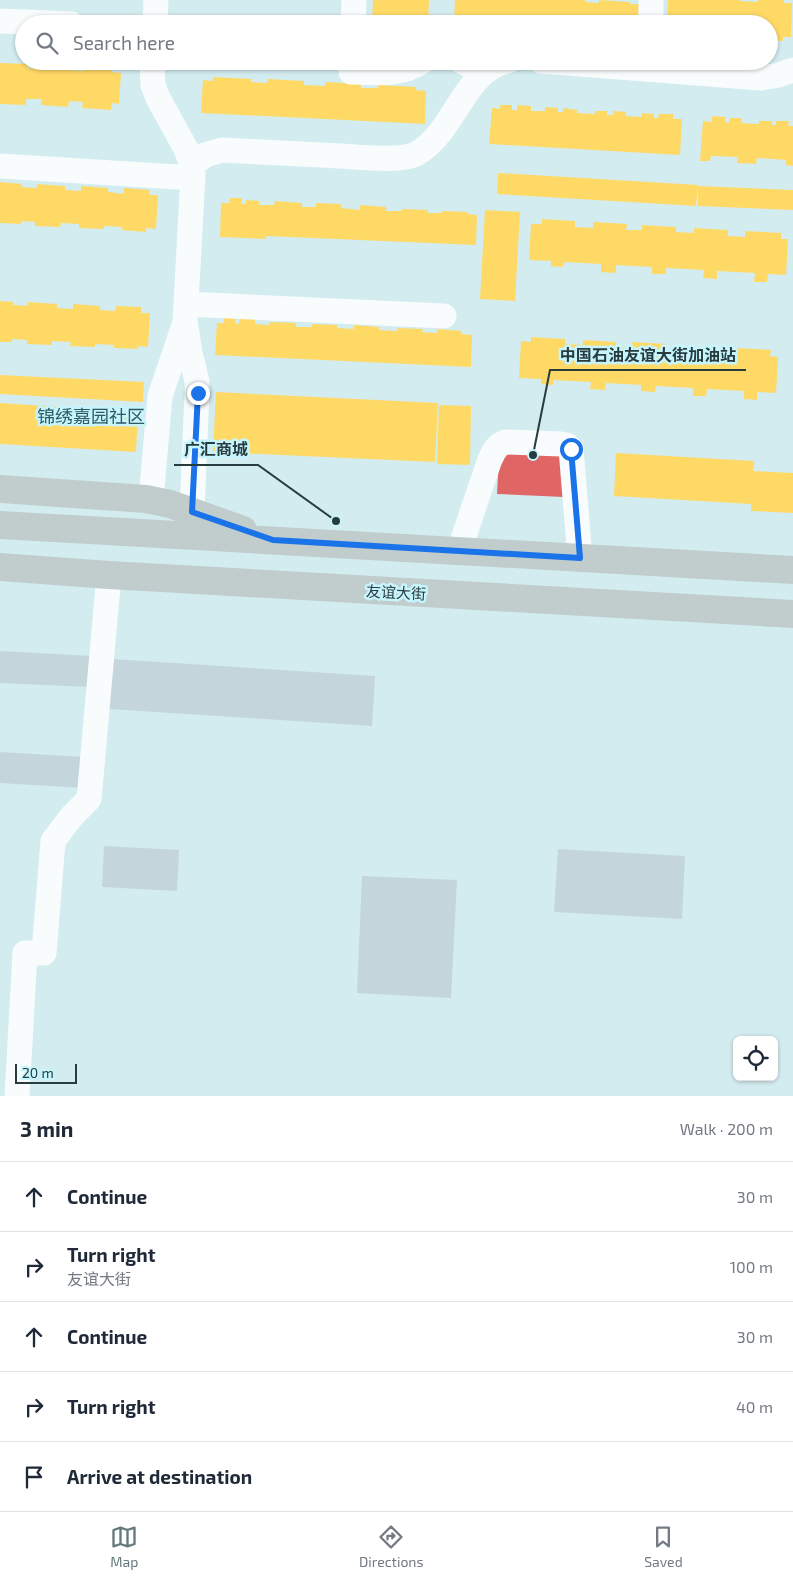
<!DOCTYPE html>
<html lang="en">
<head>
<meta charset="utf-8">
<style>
  :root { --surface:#fff; --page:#f6f6f7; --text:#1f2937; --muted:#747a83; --line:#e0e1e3; --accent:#64797c }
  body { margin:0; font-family:"Exo 2","Noto Sans SC",sans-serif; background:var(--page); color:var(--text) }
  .controls { position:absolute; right:15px; bottom:15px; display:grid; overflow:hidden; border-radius:8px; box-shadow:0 1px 4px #0004 }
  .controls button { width:45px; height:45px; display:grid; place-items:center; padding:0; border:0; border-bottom:1px solid var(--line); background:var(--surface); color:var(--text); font:25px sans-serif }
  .scale { position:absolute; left:15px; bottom:12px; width:62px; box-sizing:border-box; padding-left:5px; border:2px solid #283b3e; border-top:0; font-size:14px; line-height:18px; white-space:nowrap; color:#283b3e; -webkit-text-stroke:4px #c6f5fd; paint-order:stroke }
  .stop { position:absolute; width:15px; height:15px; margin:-11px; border:4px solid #1a73e8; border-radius:50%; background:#fff }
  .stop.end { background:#1a73e8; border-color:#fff; box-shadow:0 1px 5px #0008 }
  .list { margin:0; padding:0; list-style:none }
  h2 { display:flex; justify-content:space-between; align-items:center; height:65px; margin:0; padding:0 20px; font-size:21px }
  h2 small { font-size:16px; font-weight:400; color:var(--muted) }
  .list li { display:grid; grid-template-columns:32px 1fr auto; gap:15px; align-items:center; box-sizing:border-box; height:70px; padding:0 20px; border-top:1px solid var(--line) }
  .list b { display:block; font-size:19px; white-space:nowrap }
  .list p { margin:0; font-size:16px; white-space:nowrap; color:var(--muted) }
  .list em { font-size:16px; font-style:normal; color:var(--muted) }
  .icon { flex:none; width:28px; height:28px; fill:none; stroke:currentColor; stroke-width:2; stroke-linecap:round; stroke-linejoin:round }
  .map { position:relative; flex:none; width:793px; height:1096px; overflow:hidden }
  .search { position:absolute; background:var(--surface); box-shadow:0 1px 4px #0004; left:15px; right:15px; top:15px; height:55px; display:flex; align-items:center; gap:12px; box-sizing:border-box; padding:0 18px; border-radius:28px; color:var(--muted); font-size:19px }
  .sheet { height:415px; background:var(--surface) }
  nav { display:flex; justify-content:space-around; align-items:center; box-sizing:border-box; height:70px; border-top:1px solid var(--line); background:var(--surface); font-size:14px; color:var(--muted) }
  nav a { display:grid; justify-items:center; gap:2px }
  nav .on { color:var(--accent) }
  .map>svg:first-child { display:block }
</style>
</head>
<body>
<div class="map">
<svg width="793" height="1096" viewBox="0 0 793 1096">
  <rect width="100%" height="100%" fill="#d3ecf0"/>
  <path fill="#ffd966" d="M373,0H429L428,24H372Z
    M455,0H585V2L599,3V0L630,2V4H639L638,24H454Z
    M668,0H740V1L758,2V0H784V3H792L791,37H783V41L769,40V24H667Z
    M0,63L28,64L27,68L43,69L44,65L68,66V70L84,71V68L112,70V72L121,73L119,104L112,103L111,110L82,108L83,102L69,101L68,107L41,105L42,99H26V105L0,104Z
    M213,77L251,79V82L267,83L268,79L304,81V85L325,86V82L361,84V88H378V85L416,87V90L426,91L425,124L201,113L203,80L213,81Z
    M500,105H512V110H517V105L531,106V111H545V107L558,108V112H563V108L577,110V113L595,114V111H607V115H613V111L626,112V116L641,117L642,113L654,114V118H658L659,114H673V119H682L680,155L489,144L492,108L500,109Z
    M712,116L725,117V122L729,123L730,118H742L741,123L759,124V121H772V125H776V121H789L788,126H793V166L786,165V160L757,158L756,164L737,163L738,157L711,156L710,161H700L703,121L712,122Z
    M498,173L698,185L696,206L497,194Z
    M0,182L22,184L21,187L37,188V184L65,186V190L81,191V186L108,188V192L124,194V188L150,190L149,195H158L156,229L146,228V232L122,230V227L104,226V229L79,228V224L61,223L60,227L35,226V222L21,221V224L0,223Z
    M698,186L793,190V210L698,206Z
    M230,198H242L241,204H246V200L259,201V205H274L275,201L302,203V207H316V203L341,204V208L360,210V205L386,207V211H402V209L428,210V213H442V211L468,212V214L477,215L476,245L266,236V239L220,237L221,203H230Z
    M485,210L520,212L515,301L480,299Z
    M542,219L575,221V227L593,228V222L627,224L626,230H642V225L676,227V232L694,233V228L728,230V236L745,237V231L781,233V239H788L786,275L768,274L767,282H754L755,273L717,271V279L703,278L704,270L666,268V274H652V267L616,265V273L601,272V264L564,262L563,267L551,266V261L529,260L531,224H542Z
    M0,301L13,302V305L28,306V302L57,304V308L73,309V304L100,306V310L115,311L116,306L141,307V313H150L148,347L138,346V349L114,348V345L95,344V347L70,346L71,342L52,341V345L27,344V340L12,339V342H0Z
    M224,317L235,318V323L239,324L240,319H255V324L269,325L270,322L296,323V327H312V324L337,325V328L354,329V325L379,327V330L397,331V328L423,329L422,332L437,333V329L461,331V334L472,335L471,367L215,355L217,323H224Z
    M531,337L565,339V344L583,345V340L616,342V347L631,348L632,342L666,344V350L684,351V346L718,348V353L735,354V348L771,350L770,356L778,357L776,393L757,392V400L744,399V391L707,389L706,396H693V388L656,386L655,392L641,391V385L606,383L605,390L590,389L591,382L553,380V385L541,384V379L519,378L521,341L531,342Z
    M0,375L144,382L143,402L0,394Z
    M216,392L438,403L435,462L213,452Z
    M0,403L138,412L136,452L0,444Z
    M439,405L471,406L470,465L437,464Z
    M616,453L754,461L753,471L793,473V513L751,511V504L614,496Z"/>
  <path fill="#e06666" d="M500,439L567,443L564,497L497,494Z"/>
  <path fill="#c4d5dc" d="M0,651L92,656L90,687L0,683Z
    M112,659L375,676L372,726L109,709Z
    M0,752L85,757L83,788L0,783Z
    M104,846L179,850L177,891L102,887Z
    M558,849L685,856L682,919L554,912Z
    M362,876L457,880L451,998L357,993Z"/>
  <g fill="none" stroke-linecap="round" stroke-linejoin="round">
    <path stroke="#f8fcfd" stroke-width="25" d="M0,21L71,24
      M155,24L156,0
      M353,24L354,0
      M651,24V0
      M152,61L153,85L158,98L186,149L192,165L193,175L185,321L190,353L197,381V393L192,512
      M352,61L351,72C380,72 397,77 423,61
      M461,61L483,73
      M541,61L761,78L779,75L793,70
      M192,165L205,155L222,150C261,152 301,154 340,156C359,157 400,162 416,154C455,133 463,70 508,61
      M0,166L193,178
      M186,304L444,316
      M151,500L160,396L184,325
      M459,551L489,462C493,453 496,445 505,442L561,444L567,445L571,449L580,558
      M17,1096L25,953H44L53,841L72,816L89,799L109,575"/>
    <path stroke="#c0cdcc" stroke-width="28" d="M0,489L146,499L170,504L243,530
      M0,525L793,570
      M0,567L109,575L793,614"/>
  </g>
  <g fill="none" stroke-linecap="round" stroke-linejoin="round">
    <path stroke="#1a73e8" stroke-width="6" d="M198,393L192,512L273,540L580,558L571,449"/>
  </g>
  <g text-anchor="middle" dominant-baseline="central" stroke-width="5" stroke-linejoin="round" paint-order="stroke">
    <g font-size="15" fill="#283b3e" stroke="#c6f5fd">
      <text transform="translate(396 592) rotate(3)">友谊大街</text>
    </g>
    <g font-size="18" fill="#2f5a61" stroke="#c6f5fd">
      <text x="91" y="416">锦绣嘉园社区</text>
    </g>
  </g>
  <path fill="none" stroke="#283b3e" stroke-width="2" d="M533 455L550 370H746M336 521L258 465H174"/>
  <g fill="#283b3e" stroke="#c6f5fd" stroke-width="2">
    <circle cx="533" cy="455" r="5"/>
    <circle cx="336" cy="521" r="5"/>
  </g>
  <g font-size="16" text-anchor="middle" font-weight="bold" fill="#283b3e" stroke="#c6f5fd" stroke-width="5" stroke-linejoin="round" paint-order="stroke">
    <text x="648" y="361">中国石油友谊大街加油站</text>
    <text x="216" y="455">广汇商城</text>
  </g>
</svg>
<div class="controls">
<button><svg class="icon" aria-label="locate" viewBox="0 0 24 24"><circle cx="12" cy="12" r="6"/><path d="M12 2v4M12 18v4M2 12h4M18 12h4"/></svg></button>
</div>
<div class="scale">20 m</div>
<div class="stop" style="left:571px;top:449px"></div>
<div class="stop end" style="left:198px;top:393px"></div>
<div class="search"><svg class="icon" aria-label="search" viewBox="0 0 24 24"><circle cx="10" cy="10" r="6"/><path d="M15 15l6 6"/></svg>Search here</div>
</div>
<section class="sheet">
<h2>3 min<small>Walk · 200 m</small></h2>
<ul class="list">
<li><svg class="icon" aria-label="ahead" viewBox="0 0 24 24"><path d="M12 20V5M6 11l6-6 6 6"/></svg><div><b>Continue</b></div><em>30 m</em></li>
<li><svg class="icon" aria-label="right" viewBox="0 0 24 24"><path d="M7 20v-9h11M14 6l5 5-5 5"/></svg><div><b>Turn right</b><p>友谊大街</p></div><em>100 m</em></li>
<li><svg class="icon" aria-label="ahead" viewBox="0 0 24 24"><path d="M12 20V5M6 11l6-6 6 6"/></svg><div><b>Continue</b></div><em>30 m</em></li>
<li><svg class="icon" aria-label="right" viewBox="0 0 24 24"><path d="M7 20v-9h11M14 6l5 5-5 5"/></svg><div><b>Turn right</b></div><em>40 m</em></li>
<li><svg class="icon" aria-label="arrive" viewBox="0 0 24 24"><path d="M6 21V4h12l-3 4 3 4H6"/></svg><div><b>Arrive at destination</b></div></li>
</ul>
</section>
<nav>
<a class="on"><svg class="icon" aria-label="map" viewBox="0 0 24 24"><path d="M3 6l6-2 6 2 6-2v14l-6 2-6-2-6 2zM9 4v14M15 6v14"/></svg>Map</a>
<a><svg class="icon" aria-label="directions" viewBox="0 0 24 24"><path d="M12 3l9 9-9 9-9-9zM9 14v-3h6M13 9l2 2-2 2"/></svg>Directions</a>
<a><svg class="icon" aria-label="saved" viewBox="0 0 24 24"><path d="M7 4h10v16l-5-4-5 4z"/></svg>Saved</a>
</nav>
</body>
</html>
